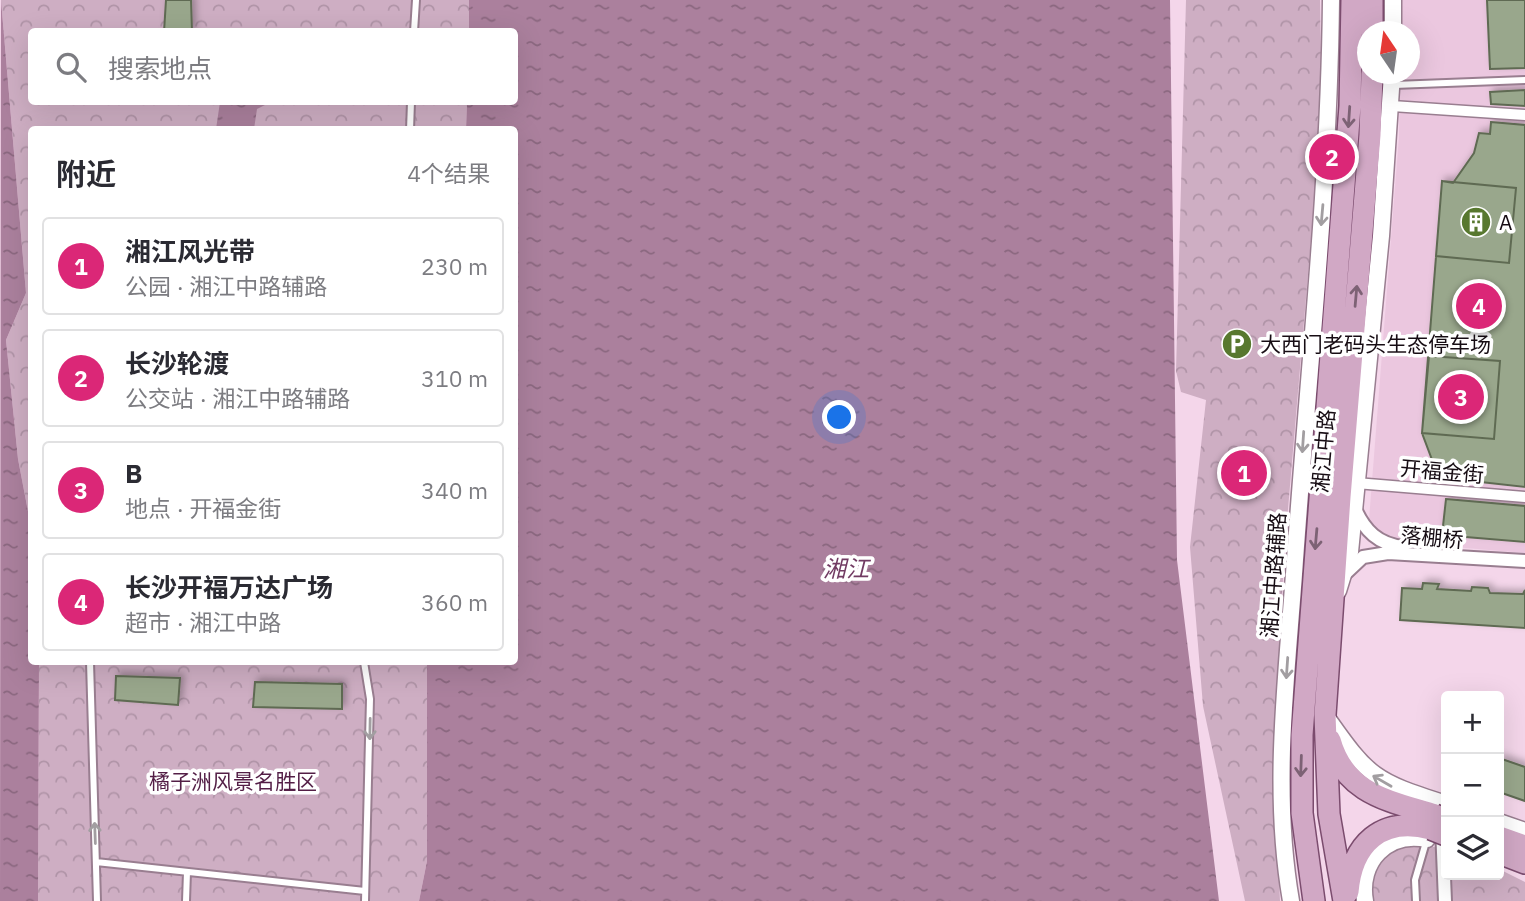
<!DOCTYPE html>
<html lang="zh">
<head>
<meta charset="utf-8">
<style>
  :root { --surface:#fff; --page:#f7f7f7; --text:#2b2b33; --muted:#7c7c81; --line:#e1e1e2; --accent:#db2777 }
  body { margin:0; font-family:"IBM Plex Sans","Noto Sans SC",sans-serif; background:var(--page); color:var(--text) }
  .controls { position:absolute; right:21px; bottom:21px; display:grid; overflow:hidden; border-radius:7px; box-shadow:0 7px 28px #0002 }
  .controls button { width:63px; height:63px; display:grid; place-items:center; padding:0; border:0; border-bottom:2px solid var(--line); background:var(--surface); color:var(--text); font:35px sans-serif }
  .compass { position:absolute; left:1357px; top:21px; width:63px; height:63px; border-radius:50%; background:var(--surface); box-shadow:0 7px 28px #0002; rotate:347deg }
  .you { position:absolute; left:840px; top:418px; width:24px; height:24px; margin:-18px; border:5px solid #fff; border-radius:50%; background:#1a73e8; box-shadow:0 0 0 10px #1a73e833 }
  .badge { display:grid; place-items:center; width:46px; height:46px; border-radius:50%; background:var(--accent); color:#fff; font-size:23px; font-weight:700 }
  .pin { position:absolute; translate:-50% -50%; border:4px solid #fff; box-shadow:0 2px 7px #0006 }
  .list { margin:0; padding:0; list-style:none }
  h2 { display:flex; justify-content:space-between; align-items:center; height:91px; margin:0; padding:0 28px; font-size:30px }
  h2 small { font-size:23px; font-weight:400; color:var(--muted) }
  .list li { display:grid; grid-template-columns:46px 1fr auto; gap:21px; align-items:center; box-sizing:border-box; height:98px; margin:0 14px 14px; padding:0 14px; border:2px solid var(--line); border-radius:7px }
  .list b { display:block; font-size:26px; white-space:nowrap }
  .list p { margin:0; font-size:23px; white-space:nowrap; color:var(--muted) }
  .list em { font-size:23px; font-style:normal; color:var(--muted) }
  .icon { flex:none; width:38px; height:38px; fill:none; stroke:currentColor; stroke-width:2; stroke-linecap:round; stroke-linejoin:round }
  .map { position:relative; flex:none; width:1525px; height:901px; overflow:hidden }
  .search { position:absolute; background:var(--surface); box-shadow:0 7px 28px #0002; left:28px; top:28px; width:490px; height:77px; display:flex; align-items:center; gap:18px; box-sizing:border-box; padding:0 24px; border-radius:7px; color:var(--muted); font-size:26px }
  .panel { position:absolute; background:var(--surface); box-shadow:0 7px 28px #0002; left:28px; top:126px; width:490px; height:539px; border-radius:7px }
  .map>svg:first-child { display:block }
</style>
</head>
<body>
<div class="map">
<svg width="1525" height="901" viewBox="0 0 1525 901">
  <defs>
    <pattern id="forest-crowns" width="20" height="18" patternUnits="userSpaceOnUse" patternTransform="scale(1.75)"><rect width="20" height="18" fill="#ceaec3"/><path d="M2 6a3 3 0 1 1 6 0M12 15a3 3 0 1 1 6 0" fill="none" stroke="#b094a7"/></pattern>
    <pattern id="water-ripples" width="26" height="14" patternUnits="userSpaceOnUse" patternTransform="scale(1.75)"><rect width="26" height="14" fill="#ab809d"/><path d="M2 4q2-2 4 0t4 0M15 11q2-2 4 0t4 0" fill="none" stroke="#8a677f"/></pattern>
    <filter id="shadow"><feDropShadow dx="3.5" dy="-3.5" stdDeviation="3.5" flood-color="#0004"/></filter>
  </defs>
  <rect width="100%" height="100%" fill="#f4d6ea"/>
  <path fill="#ebc7df" d="M1401,0H1525V553L1395,542L1372,528L1369,520L1399,136L1400,74H1410V32L1400,31Z"/>
  <path fill="url(#forest-crowns)" d="M1,0H469V31L32,32V102H467L466,129L32,130L31,527L18,459L6,340L26,293Z
    M1186,0H1320L1322,110L1284,556L1274,778L1280,901H1245L1203,706L1190,547L1206,400L1181,392L1176,371Z
    M39,662H427V861L419,901H38Z
    M1418,843L1446,850V875H1499V869L1525,882V901H1370C1373,861 1378,851 1418,843Z"/>
  <path fill="url(#water-ripples)" d="M1,0L26,293L6,340L18,459L31,527L32,662H39L38,901H0Z
    M469,0H1170L1177,560L1219,901H419L427,861V662H514V130L466,129L467,102H514V32L469,31Z
    M220,102H271L257,109L254,129H216Z"/>
  <path fill="#99a78c" stroke="#5f6b52" stroke-width="2" filter="url(#shadow)" d="M166,0H191L192,32H164Z
    M1487,0H1525V68L1490,69Z
    M1487,0H1525V68L1490,69Z
    M1525,90V106L1491,104L1490,92Z
    M1491,122L1525,125V487L1445,478L1446,466L1434,465L1422,433L1442,181L1453,183L1474,153L1479,133L1490,134Z
    M1442,181L1516,188L1509,263L1436,256Z
    M1429,356L1500,361L1494,439L1422,433Z
    M1446,499L1525,506V542L1442,535Z
    M1423,583L1439,584L1437,589L1471,591L1472,587L1488,588L1490,593L1523,594L1525,590V628L1400,620L1402,588L1422,589Z
    M116,676L180,678L178,705L115,700Z
    M255,682L342,684V709L253,707Z
    M1499,758L1525,767V801L1499,792Z"/>
  <g fill="none" stroke-linecap="round" stroke-linejoin="round">
    <g stroke="#997e90" stroke-width="10">
      <path id="service" d="M414,32L416,0
        M1394,85L1525,80
        M410,130L411,102
        M90,662L97,901
        M364,662L370,699L365,901
        M96,862L365,891
        M186,901L187,872
        M1416,901L1415,880L1426,842"/>
    </g>
    <g stroke="#997e90" stroke-width="13">
      <path id="pedestrian" d="M1392,106L1525,115
        M1356,483L1525,497"/>
    </g>
    <g stroke="#997e90" stroke-width="16">
      <path id="minor" d="M1355,509C1365,531 1378,544 1403,547
        M1346,573L1363,557L1388,553L1525,561
        M1442,828L1445,901"/>
    </g>
    <g stroke="#997e90" stroke-width="19">
      <path id="tertiary" d="M1393,32V0
        M1338,591L1350,552L1381,236L1392,74
        M1325,715C1369,778 1374,781 1446,804
        M1499,822L1525,831
        M1291,901C1272,792 1286,683 1294,574C1307,383 1329,192 1331,0
        M1365,901C1358,862 1387,831 1427,839"/>
    </g>
    <g stroke="#7b4c6e" stroke-width="24">
      <path id="primary" d="M1372,0V32
        M1330,740C1345,794 1387,800 1435,815
        M1499,837L1525,846
        M1499,853L1525,863
        M1348,892C1352,844 1381,816 1431,829
        M1314,901L1302,813V735L1350,106L1352,0
        M1344,901L1329,814L1325,715L1340,497L1370,135L1372,74"/>
    </g>
    <use href="#service" stroke="#fff" stroke-width="6"/>
    <use href="#pedestrian" stroke="#fff" stroke-width="10"/>
    <use href="#minor" stroke="#fff" stroke-width="12"/>
    <use href="#tertiary" stroke="#fff" stroke-width="16"/>
    <use href="#primary" stroke="#d1a8c5" stroke-width="21"/>
    <g stroke="#7b4c6e" stroke-width="24" stroke-linecap="butt">
      <path id="primary-bridge" d="M1435,815L1446,819
        M1431,829L1446,835"/>
    </g>
    <use href="#primary-bridge" stroke="#d1a8c5" stroke-width="21"/>
  </g>
  <defs><path id="oneway-shaft" d="M-6 0H5M1.5-3L5.5 0L1.5 3" fill="none" stroke-width="1.6" stroke-linecap="round" stroke-linejoin="round" transform="scale(1.75)"/></defs>
  <g stroke="#7d6275">
    <use href="#oneway-shaft" transform="translate(1349 117) rotate(94)"/>
    <use href="#oneway-shaft" transform="translate(1356 296) rotate(-85)"/>
    <use href="#oneway-shaft" transform="translate(1316 539) rotate(95)"/>
    <use href="#oneway-shaft" transform="translate(1301 766) rotate(92)"/>
  </g>
  <g stroke="#a29ea1">
    <use href="#oneway-shaft" transform="translate(1322 215) rotate(95)"/>
    <use href="#oneway-shaft" transform="translate(1303 442) rotate(94)"/>
    <use href="#oneway-shaft" transform="translate(1287 668) rotate(94)"/>
    <use href="#oneway-shaft" transform="translate(370 729) rotate(91)"/>
    <use href="#oneway-shaft" transform="translate(1382 781) rotate(-150)"/>
    <use href="#oneway-shaft" transform="translate(95 833) rotate(-92)"/>
  </g>
  <defs>
    <g id="building-disc" transform="scale(1.575)"><circle r="9.5" fill="#58782f" stroke="#fff"/><path d="M-4-6H4V6H1V3H-1V6H-4ZM-2.5-4.3h1.7v1.8h-1.7ZM.8-4.3h1.7v1.8H.8ZM-2.5-1h1.7V.8h-1.7ZM.8-1h1.7V.8H.8Z" fill="#fff"/></g>
    <g id="parking-disc" transform="scale(1.575)"><circle r="9.5" fill="#58782f" stroke="#fff"/><path d="M-3.5-5.5H1a3.5 3.5 0 0 1 0 7H-1V5.5H-3.5ZM-1-3.4V-.6H.8a1.4 1.4 0 0 0 0-2.8Z" fill="#fff"/></g>
  </defs>
  <g fill-rule="evenodd">
    <use href="#building-disc" x="1476" y="222"/>
    <use href="#parking-disc" x="1237" y="344"/>
  </g>
  <g text-anchor="middle" dominant-baseline="central" stroke-width="7" stroke-linejoin="round" paint-order="stroke">
    <g font-size="21" fill="#160c13" stroke="#fff" text-anchor="start">
      <text x="1499" y="222">A</text>
      <text x="1260" y="344">大西门老码头生态停车场</text>
    </g>
    <g font-size="21" fill="#160c13" stroke="#fff">
      <text transform="translate(1323 451) rotate(-85)">湘江中路</text>
      <text transform="translate(1442 471) rotate(5)">开福金街</text>
      <text transform="translate(1432 537) rotate(5)">落棚桥</text>
      <text transform="translate(1273 575) rotate(-86)">湘江中路辅路</text>
    </g>
    <g font-size="21" fill="#531e46" stroke="#fff">
      <text x="233" y="781">橘子洲风景名胜区</text>
    </g>
    <g font-size="23" font-style="italic" fill="#723b63" stroke="#fff">
      <text x="846" y="568">湘江</text>
    </g>
  </g>
</svg>
<div class="controls">
<button>+</button>
<button>−</button>
<button><svg class="icon" aria-label="layers" viewBox="0 0 24 24"><path d="M12 4l9 5-9 5-9-5zM3 14l9 5 9-5"/></svg></button>
</div>
<svg class="compass" viewBox="-18 -18 36 36"><path d="M0-13l5 13h-10z" fill="#e53935"/><path d="M0 13l5-13h-10z" fill="#7c7c81"/></svg>
<div class="you"></div>
<div class="pin badge" style="left:1244px;top:473px">1</div>
<div class="pin badge" style="left:1332px;top:157px">2</div>
<div class="pin badge" style="left:1461px;top:397px">3</div>
<div class="pin badge" style="left:1479px;top:306px">4</div>
<div class="search"><svg class="icon" aria-label="search" viewBox="0 0 24 24"><circle cx="10" cy="10" r="6"/><path d="M15 15l6 6"/></svg>搜索地点</div>
<section class="panel">
<h2>附近<small>4个结果</small></h2>
<ul class="list">
<li><span class="badge">1</span><div><b>湘江风光带</b><p>公园 · 湘江中路辅路</p></div><em>230 m</em></li>
<li><span class="badge">2</span><div><b>长沙轮渡</b><p>公交站 · 湘江中路辅路</p></div><em>310 m</em></li>
<li><span class="badge">3</span><div><b>B</b><p>地点 · 开福金街</p></div><em>340 m</em></li>
<li><span class="badge">4</span><div><b>长沙开福万达广场</b><p>超市 · 湘江中路</p></div><em>360 m</em></li>
</ul>
</section>
</div>
</body>
</html>
